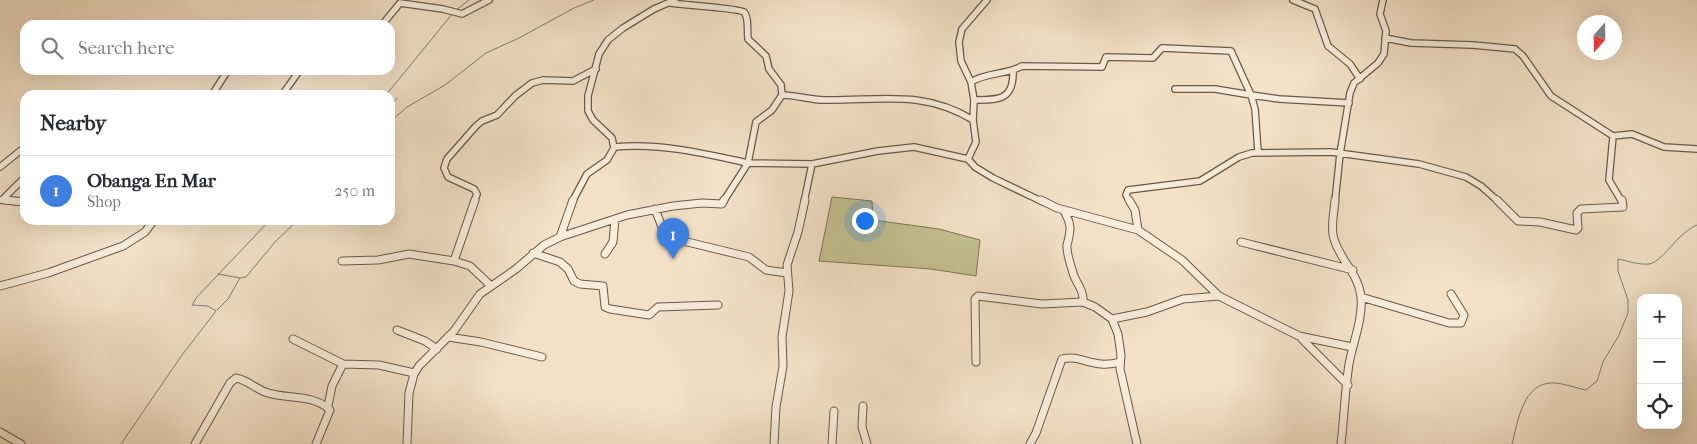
<!DOCTYPE html>
<html lang="en">
<head>
<meta charset="utf-8">
<style>
  :root { --surface:#fff; --page:#f7f7f7; --text:#2b2b33; --muted:#7c7c81; --line:#e1e1e2; --accent:#db2777 }
  body { margin:0; font-family:"IM FELL French Canon",serif; background:var(--page); color:var(--text) }
  .controls { position:absolute; right:15px; bottom:15px; display:grid; overflow:hidden; border-radius:10px; box-shadow:0 5px 20px #0002 }
  .controls button { width:45px; height:45px; display:grid; place-items:center; padding:0; border:0; border-bottom:1px solid var(--line); background:var(--surface); color:var(--text); font:25px sans-serif }
  .compass { position:absolute; left:1577px; top:15px; width:45px; height:45px; border-radius:50%; background:var(--surface); box-shadow:0 5px 20px #0002; rotate:200deg }
  .you { position:absolute; left:864px; top:220px; width:18px; height:18px; margin:-12px; border:4px solid #fff; border-radius:50%; background:#1a73e8; box-shadow:0 0 0 8px #1a73e833 }
  .badge { display:grid; place-items:center; width:32px; height:32px; border-radius:50%; background:var(--accent); color:#fff; font-size:16px; font-weight:700 }
  .pin { position:absolute; translate:-50% -41px; filter:drop-shadow(0 1px 2px #0008) }
  .pin::after { content:''; position:absolute; top:26px; width:18px; height:15px; background:inherit; clip-path:polygon(0 0,100% 0,50% 100%) }
  .list { margin:0; padding:0; list-style:none }
  h2 { display:flex; justify-content:space-between; align-items:center; height:65px; margin:0; padding:0 20px; font-size:21px }
  h2 small { font-size:16px; font-weight:400; color:var(--muted) }
  .list li { display:grid; grid-template-columns:32px 1fr auto; gap:15px; align-items:center; box-sizing:border-box; height:70px; padding:0 20px; border-top:1px solid var(--line) }
  .list b { display:block; font-size:19px; white-space:nowrap }
  .list p { margin:0; font-size:16px; white-space:nowrap; color:var(--muted) }
  .list em { font-size:16px; font-style:normal; color:var(--muted) }
  .icon { flex:none; width:28px; height:28px; fill:none; stroke:currentColor; stroke-width:2; stroke-linecap:round; stroke-linejoin:round }
  .map { position:relative; flex:none; width:1697px; height:444px; overflow:hidden }
  .search { position:absolute; background:var(--surface); box-shadow:0 5px 20px #0002; left:20px; top:20px; width:375px; height:55px; display:flex; align-items:center; gap:12px; box-sizing:border-box; padding:0 18px; border-radius:15px; color:var(--muted); font-size:19px }
  .panel { position:absolute; background:var(--surface); box-shadow:0 5px 20px #0002; left:20px; top:90px; width:375px; height:135px; border-radius:15px }
  .map>svg:first-child { display:block }
</style>
</head>
<body>
<div class="map">
<svg width="1697" height="444" viewBox="0 0 1697 444">
  <rect width="100%" height="100%" fill="#f3e0c6"/>
  <filter id="stains"><feTurbulence type="fractalNoise" baseFrequency=".004" numOctaves="4"/><feColorMatrix values="0 0 0 0 .2 0 0 0 0 .09 0 0 0 0 .02 0 0 0 .5 -.17"/></filter>
  <radialGradient id="worn" r=".72"><stop offset=".6" stop-color="#630" stop-opacity="0"/><stop offset="1" stop-color="#630" stop-opacity=".3"/></radialGradient>
  <path fill="#c3c090" stroke="#7e7658" d="M832,197L872,201L873,220L939,229L980,240L976,276L931,269L819,261Z"/>
  <g fill="none" stroke-linecap="round" stroke-linejoin="round">
    <path stroke="#748378" stroke-width="1" d="M456,10L469,0
      M386,95L453,13
      M390,107L397,98
      M390,122L407,107L445,85L486,53L519,38L574,8L594,0
      M240,278L246,277L275,242L298,220
      M217,310L228,299L240,278L218,274
      M121,444L182,355L216,311L208,306L192,305L196,298L270,220
      M1512,444C1518,421 1523,381 1555,383C1566,384 1576,388 1586,390L1597,381L1603,362L1619,335L1628,313V300L1618,271V259C1628,261 1639,265 1649,264C1664,261 1677,233 1697,225"/>
    <g stroke="#685a4a" stroke-width="8">
      <path id="minor-far1" d="M1293,0L1315,9L1328,46L1350,64L1360,79
        M671,3C683,5 739,8 744,12C749,17 747,32 748,39L766,56L769,69L781,85L782,95
        M382,25L400,3L443,9L462,14L489,0
        M1385,38L1411,43L1473,45L1515,49L1523,56L1551,96L1613,136L1632,134L1664,147L1697,149
        M971,82C987,72 1006,75 1022,66L1102,67L1106,57L1153,58L1162,48L1231,51L1251,95L1279,99L1349,103
        M1175,89H1215L1251,95L1255,109L1258,152
        M212,95L228,70
        M282,95L300,70
        M974,100C999,100 1014,100 1013,71
        M1613,136L1609,180L1622,202
        M614,147C661,143 702,153 748,163L756,122L772,110L782,95C796,95 810,100 824,100C878,101 923,89 973,120
        M968,159L976,142L973,120L974,100L971,82L961,61L959,42L962,29L987,0
        M0,167L25,147
        M0,200L21,202
        M2,200L25,177
        M474,202L477,194L474,189L448,177L444,168L447,159L476,126L482,121L497,115L515,96L532,83L543,80L573,81L596,69
        M572,202L587,174L607,160L614,148L612,138L593,120L588,111V96L599,54L608,40L623,28L654,9L675,0
        M723,202L748,163L812,164L878,151L914,147L968,159L975,167L993,178L1043,202
        M804,202L812,164
        M1130,202L1126,195L1128,190L1200,181L1239,157L1252,153L1331,152L1419,164L1466,177L1481,186L1499,202
        M1335,202L1340,154L1350,93L1354,83L1378,63L1384,54L1386,31L1380,14L1383,0"/>
    </g>
    <g stroke="#685a4a" stroke-width="9">
      <path id="minor" d="M5,200L25,202
        M475,200L454,261L470,266L490,285
        M1041,200L1057,208L1138,230L1182,260L1219,296L1299,336L1352,347
        M1129,200L1135,210L1138,230
        M1335,200C1334,213 1330,230 1335,242C1342,262 1359,275 1361,297C1363,319 1353,342 1349,364C1345,390 1344,418 1341,444
        M1497,200L1518,221L1540,222L1576,230L1578,228L1577,213L1581,209L1623,207L1622,200
        M655,209L664,232L671,238L749,257L766,270L787,273
        M1064,211C1072,225 1071,230 1067,245C1066,252 1071,266 1073,273C1076,284 1084,289 1083,302
        M560,237L573,200
        M1241,242L1353,270
        M533,253L560,262L568,269L574,281L580,284L603,286L605,307L610,309L649,315L658,307L718,305
        M605,254L613,242L615,219
        M342,261L378,260L409,254L454,261
        M0,286L48,273L123,246L145,232L154,220
        M1361,297L1449,323H1461L1464,315L1451,294
        M1112,319L1147,312L1183,299L1219,296
        M397,330L425,341L437,349
        M448,337L481,342L542,357
        M293,339L343,364L379,365L414,373
        M1302,339L1348,385
        M976,362L975,299L978,296L1042,304L1083,302L1095,307L1112,319L1118,334L1121,355L1120,369L1137,444
        M328,406L332,386L343,364
        M863,406L862,427L867,444
        M0,432L21,444
        M195,444L230,383L236,378C247,380 255,388 265,392C286,400 312,393 330,410L316,444
        M407,444L409,393L414,374L419,366L454,331L480,294L516,269L544,245L560,237L627,215L673,206L702,203L722,204L724,200
        M774,444L776,407L783,366L782,337L789,291L787,265L798,232L805,200
        M832,444L834,411
        M1030,444L1036,433L1062,359C1081,354 1094,370 1120,362"/>
    </g>
    <use href="#minor-far1" stroke="#f7ebda" stroke-width="5.5"/>
    <use href="#minor" stroke="#f7ebda" stroke-width="7"/>
  </g>
  <rect width="100%" height="100%" filter="url(#stains)"/>
  <rect width="100%" height="100%" fill="url(#worn)"/>
</svg>
<div class="controls">
<button>+</button>
<button>−</button>
<button><svg class="icon" aria-label="locate" viewBox="0 0 24 24"><circle cx="12" cy="12" r="6"/><path d="M12 2v4M12 18v4M2 12h4M18 12h4"/></svg></button>
</div>
<svg class="compass" viewBox="-18 -18 36 36"><path d="M0-13l5 13h-10z" fill="#e53935"/><path d="M0 13l5-13h-10z" fill="#7c7c81"/></svg>
<div class="you"></div>
<div class="pin badge" style="left:673px;top:259px;background:#3f7fe0">1</div>
<div class="search"><svg class="icon" aria-label="search" viewBox="0 0 24 24"><circle cx="10" cy="10" r="6"/><path d="M15 15l6 6"/></svg>Search here</div>
<section class="panel">
<h2>Nearby<small></small></h2>
<ul class="list">
<li><span class="badge" style="background:#3f7fe0">1</span><div><b>Obanga En Mar</b><p>Shop</p></div><em>250 m</em></li>
</ul>
</section>
</div>
</body>
</html>
